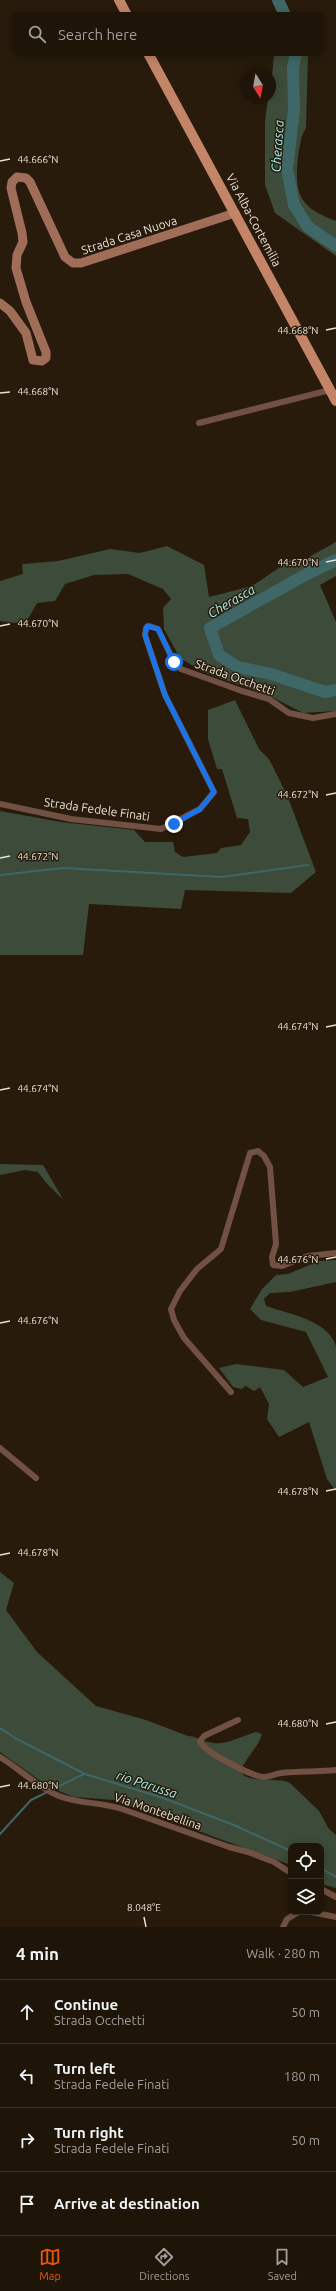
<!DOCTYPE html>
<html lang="en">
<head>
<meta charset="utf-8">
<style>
  :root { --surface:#1e1408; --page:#2b2116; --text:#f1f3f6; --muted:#a19e9c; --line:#3c3329; --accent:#ea580c }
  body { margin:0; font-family:Ubuntu,sans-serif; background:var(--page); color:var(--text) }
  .controls { position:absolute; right:12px; bottom:12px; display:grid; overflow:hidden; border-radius:8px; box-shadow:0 2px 10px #0003 }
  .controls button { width:36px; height:36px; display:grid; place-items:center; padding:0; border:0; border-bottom:1px solid var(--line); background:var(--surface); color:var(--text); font:20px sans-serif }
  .compass { position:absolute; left:240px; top:68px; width:36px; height:36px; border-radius:50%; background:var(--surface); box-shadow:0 2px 10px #0003; rotate:169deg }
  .stop { position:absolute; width:12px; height:12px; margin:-9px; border:3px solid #1a73e8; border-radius:50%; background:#fff }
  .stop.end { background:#1a73e8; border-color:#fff; box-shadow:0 1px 4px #0008 }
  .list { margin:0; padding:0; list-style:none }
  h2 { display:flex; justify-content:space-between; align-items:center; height:52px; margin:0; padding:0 16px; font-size:17px }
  h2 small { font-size:13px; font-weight:400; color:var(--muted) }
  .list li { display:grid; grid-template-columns:26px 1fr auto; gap:12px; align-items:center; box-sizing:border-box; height:64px; padding:0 16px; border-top:1px solid var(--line) }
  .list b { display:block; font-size:15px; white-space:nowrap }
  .list p { margin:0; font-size:13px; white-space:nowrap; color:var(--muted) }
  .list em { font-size:13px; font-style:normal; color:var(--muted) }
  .icon { flex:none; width:22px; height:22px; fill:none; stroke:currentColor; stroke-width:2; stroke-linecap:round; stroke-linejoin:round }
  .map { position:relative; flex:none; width:336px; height:1927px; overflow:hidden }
  .search { position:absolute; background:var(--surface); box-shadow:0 2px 10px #0003; left:12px; right:12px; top:12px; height:44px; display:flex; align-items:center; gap:10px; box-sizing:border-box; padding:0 14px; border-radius:8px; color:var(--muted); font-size:15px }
  .sheet { height:308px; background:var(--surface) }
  nav { display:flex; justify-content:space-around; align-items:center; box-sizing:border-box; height:56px; border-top:1px solid var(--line); background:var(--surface); font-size:11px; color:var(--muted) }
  nav a { display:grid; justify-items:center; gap:2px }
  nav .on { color:var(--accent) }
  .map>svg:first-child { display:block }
</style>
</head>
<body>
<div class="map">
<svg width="336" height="1927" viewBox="0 0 336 1927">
  <rect width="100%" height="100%" fill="#281b0b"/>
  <path fill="#3c4b3a" d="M282,53H308L306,128C300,137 300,146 298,157C294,196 300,207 336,221V256L275,213L265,185V122L268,98H270L274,55Z
    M336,542V576L320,585L336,622V711L303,713L270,696L203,672L180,658L164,629L163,608L171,599L163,589L128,574L94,575L65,584L55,601L37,603L25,624L0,621V581L23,574L22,564L58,561L110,549L140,553L167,546L204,565L209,597L252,586L292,559L307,558Z
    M235,700L259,749L269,759L287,795L316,872L291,893L185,890L181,909L89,904L83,955H0V811L61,822L134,830L145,842H173L175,852L183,857L217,853L221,848L241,845L250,832L248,819L237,818L222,769H217L208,739V710Z
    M0,1164L43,1165L63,1199L48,1185L38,1172L25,1170L0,1175Z
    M336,1260V1282L290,1292L270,1293L264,1299L266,1306C289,1314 328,1320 336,1346V1491L327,1479L309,1422L279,1437L267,1419L269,1404L260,1387L254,1391L246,1386L241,1389L233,1387L219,1368L236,1364L284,1370L303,1387L328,1377L306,1332L261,1320L250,1309L262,1289L276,1275L288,1274L319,1261Z
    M0,1572L14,1583L6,1610L37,1652L96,1706L146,1720L188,1736C197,1736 200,1741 208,1742C226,1747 240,1736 256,1732L262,1734C258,1748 247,1756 241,1770L244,1776C262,1783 277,1777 290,1783L319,1811L329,1829L336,1835V1888L321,1884V1846H291V1865L114,1800L74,1797L49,1787L0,1752Z"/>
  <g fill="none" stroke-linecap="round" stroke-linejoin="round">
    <path stroke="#3f6767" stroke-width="2" d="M0,875L63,868L222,877L308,865
      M0,1728L15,1738L85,1774L163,1798L234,1825L291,1851
      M0,1834L31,1800L84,1774
      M321,1868L336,1877"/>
    <path stroke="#3f6767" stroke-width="12" d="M278,0L285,15
      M296,53L293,67L294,110L287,169L294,205L308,227L336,246
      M336,560L307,574L210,628L219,655L238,667L271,674L325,692L336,690"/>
    <path stroke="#715144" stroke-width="6" d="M199,423L330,390
      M0,804L71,819L161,829L200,809L214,792L165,695L145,635L146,628L149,626L158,629L174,662L181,669L242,691L269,699L289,713L313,718L336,714
      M231,1392L184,1338L174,1320L171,1309L180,1291L197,1269L221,1249L250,1153L258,1151L264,1156L270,1167L276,1244L272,1257L273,1265L282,1266L308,1256L336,1253
      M0,1448L36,1478
      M238,1720L204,1736L200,1741C205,1753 250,1775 263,1777C269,1777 275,1774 281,1773C299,1771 318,1772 336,1770
      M0,1757C20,1769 37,1787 59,1796C79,1804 101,1802 122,1809L229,1847L248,1852L274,1862L291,1873
      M321,1889L336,1897
      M311,1912L336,1917
      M283,1927L287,1919L299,1912"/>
    <path stroke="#a06e58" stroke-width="9" d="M0,303L10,311L26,333L33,360L42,361L46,358V352L26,302L16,268L17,255L23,242L22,233L11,188L12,182L17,177L26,178L30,182L65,257L73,263H81L235,213"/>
    <path stroke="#c48467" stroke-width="10" d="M119,0L127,15
      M148,53L336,401"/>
  </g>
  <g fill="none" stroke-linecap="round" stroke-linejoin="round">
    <path stroke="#1a73e8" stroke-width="5" d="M174,662L158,629L147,626L145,635L165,695L214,792L200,809L174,824"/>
  </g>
  <path fill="none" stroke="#e8dfd5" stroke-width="1.5" d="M0,161L10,159M326,330L336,328M0,393L10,392M326,562L336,560M0,626L10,624M326,795L336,793M0,858L10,856M326,1027L336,1025M0,1090L10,1088M326,1259L336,1257M0,1323L10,1321M326,1491L336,1489M0,1555L10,1553M326,1724L336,1722M0,1787L10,1785M144,1917L146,1927"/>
  <g text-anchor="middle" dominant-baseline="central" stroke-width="3" stroke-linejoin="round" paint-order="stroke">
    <g font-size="12" fill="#e8dfd5" stroke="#281b0b">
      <text transform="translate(254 220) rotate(62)">Via Alba-Cortemilia</text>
      <text transform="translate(129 235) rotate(-18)">Strada Casa Nuova</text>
      <text transform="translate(235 677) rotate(20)">Strada Occhetti</text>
      <text transform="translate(97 809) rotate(8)">Strada Fedele Finati</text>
      <text transform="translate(158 1811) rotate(19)">Via Montebellina</text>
    </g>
    <g font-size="13" font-style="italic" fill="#a4f0f0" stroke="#281b0b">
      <text transform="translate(277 146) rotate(-86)">Cherasca</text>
      <text transform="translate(231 601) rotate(-30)">Cherasca</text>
      <text transform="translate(147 1784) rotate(18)">rio Parussa</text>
    </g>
  </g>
  <g font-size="10" text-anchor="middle" fill="#e8dfd5" stroke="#281b0b" stroke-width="3" stroke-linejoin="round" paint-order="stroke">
    <text x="38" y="163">44.666°N</text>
    <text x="298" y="334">44.668°N</text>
    <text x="38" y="395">44.668°N</text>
    <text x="298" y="566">44.670°N</text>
    <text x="38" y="627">44.670°N</text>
    <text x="298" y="798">44.672°N</text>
    <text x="38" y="860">44.672°N</text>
    <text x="298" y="1030">44.674°N</text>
    <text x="38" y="1092">44.674°N</text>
    <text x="298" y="1263">44.676°N</text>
    <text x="38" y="1324">44.676°N</text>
    <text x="298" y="1495">44.678°N</text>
    <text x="38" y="1556">44.678°N</text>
    <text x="298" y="1727">44.680°N</text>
    <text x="38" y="1789">44.680°N</text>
    <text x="144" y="1911">8.048°E</text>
  </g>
</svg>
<div class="controls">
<button><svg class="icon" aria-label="locate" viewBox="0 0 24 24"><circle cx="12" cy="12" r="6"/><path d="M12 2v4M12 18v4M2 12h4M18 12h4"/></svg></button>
<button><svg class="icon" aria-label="layers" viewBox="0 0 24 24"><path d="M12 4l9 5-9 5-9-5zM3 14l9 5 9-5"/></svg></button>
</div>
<svg class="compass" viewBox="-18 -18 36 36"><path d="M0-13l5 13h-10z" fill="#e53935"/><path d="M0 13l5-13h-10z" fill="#a19e9c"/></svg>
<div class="stop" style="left:174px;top:662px"></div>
<div class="stop end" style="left:174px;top:824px"></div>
<div class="search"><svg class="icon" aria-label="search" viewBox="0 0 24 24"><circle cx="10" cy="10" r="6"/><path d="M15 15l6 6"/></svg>Search here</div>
</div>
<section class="sheet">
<h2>4 min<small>Walk · 280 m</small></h2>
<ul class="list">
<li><svg class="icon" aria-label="ahead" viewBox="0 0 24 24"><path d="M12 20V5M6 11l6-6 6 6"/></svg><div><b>Continue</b><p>Strada Occhetti</p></div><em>50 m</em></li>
<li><svg class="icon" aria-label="left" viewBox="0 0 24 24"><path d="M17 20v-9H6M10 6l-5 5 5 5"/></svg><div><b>Turn left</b><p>Strada Fedele Finati</p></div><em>180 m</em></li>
<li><svg class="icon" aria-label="right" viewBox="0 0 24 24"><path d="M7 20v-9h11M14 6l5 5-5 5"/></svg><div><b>Turn right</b><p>Strada Fedele Finati</p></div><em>50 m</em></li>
<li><svg class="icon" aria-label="arrive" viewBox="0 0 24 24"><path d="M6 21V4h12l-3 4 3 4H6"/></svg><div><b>Arrive at destination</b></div></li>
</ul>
</section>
<nav>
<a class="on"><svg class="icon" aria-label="map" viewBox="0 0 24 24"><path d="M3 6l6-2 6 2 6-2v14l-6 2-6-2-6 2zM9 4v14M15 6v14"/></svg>Map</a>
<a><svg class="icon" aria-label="directions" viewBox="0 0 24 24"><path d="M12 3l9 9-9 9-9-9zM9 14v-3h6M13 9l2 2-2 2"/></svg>Directions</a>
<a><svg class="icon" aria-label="saved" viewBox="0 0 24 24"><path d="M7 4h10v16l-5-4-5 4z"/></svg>Saved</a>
</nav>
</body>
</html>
